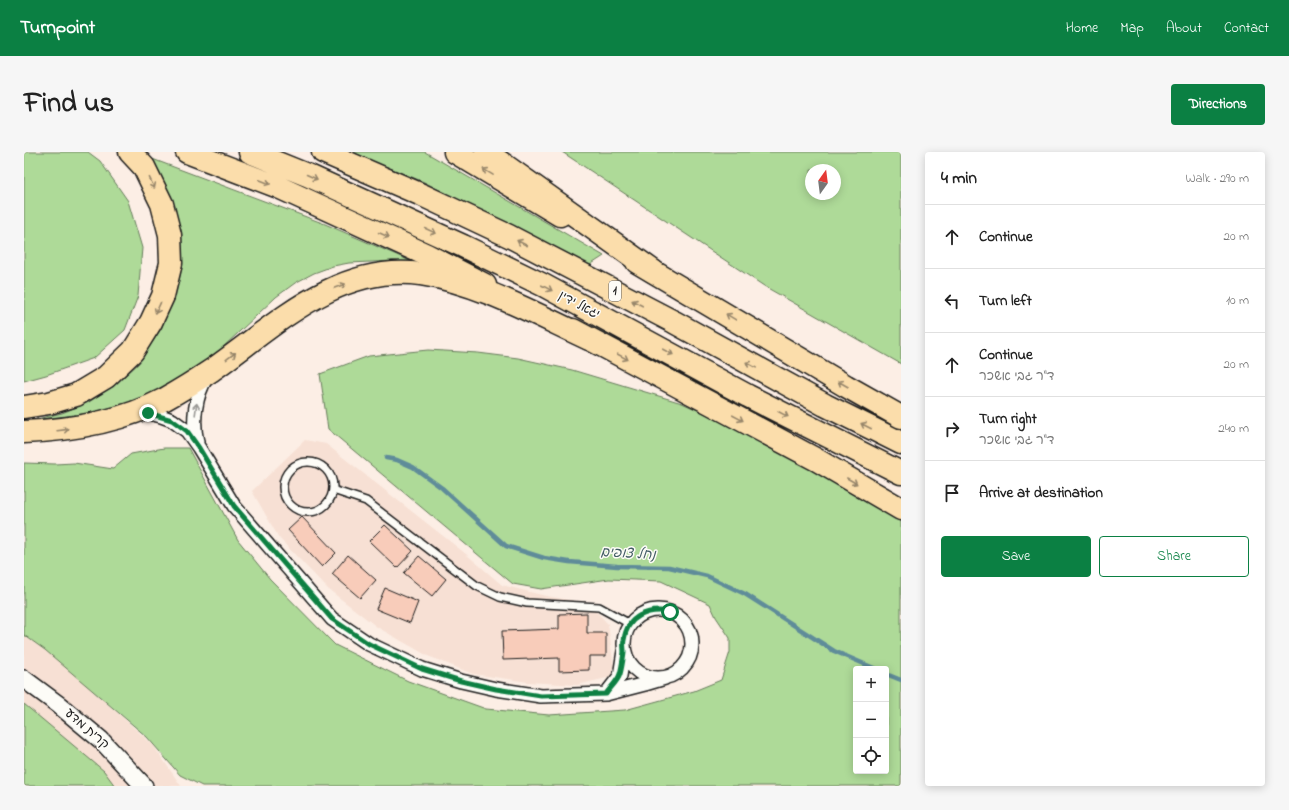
<!DOCTYPE html>
<html lang="en">
<head>
<meta charset="utf-8">
<style>
  :root { --surface:#fff; --page:#f6f6f6; --text:#222; --muted:#767676; --line:#e0e0e0; --accent:#0b8043 }
  body { margin:0; font-family:"Indie Flower","Playpen Sans Hebrew",sans-serif; background:var(--page); color:var(--text) }
  .controls { position:absolute; right:12px; bottom:12px; display:grid; overflow:hidden; border-radius:4px; box-shadow:0 2px 10px #0003 }
  .controls button { width:36px; height:36px; display:grid; place-items:center; padding:0; border:0; border-bottom:1px solid var(--line); background:var(--surface); color:var(--text); font:20px sans-serif }
  .compass { position:absolute; left:781px; top:12px; width:36px; height:36px; border-radius:50%; background:var(--surface); box-shadow:0 2px 10px #0003; rotate:14deg }
  .stop { position:absolute; width:12px; height:12px; margin:-9px; border:3px solid #0b8043; border-radius:50%; background:#fff }
  .stop.end { background:#0b8043; border-color:#fff; box-shadow:0 1px 4px #0008 }
  .list { margin:0; padding:0; list-style:none }
  h2 { display:flex; justify-content:space-between; align-items:center; height:52px; margin:0; padding:0 16px; font-size:17px }
  h2 small { font-size:13px; font-weight:400; color:var(--muted) }
  .list li { display:grid; grid-template-columns:26px 1fr auto; gap:12px; align-items:center; box-sizing:border-box; height:64px; padding:0 16px; border-top:1px solid var(--line) }
  .list b { display:block; font-size:15px; white-space:nowrap }
  .list p { margin:0; font-size:13px; white-space:nowrap; color:var(--muted) }
  .list em { font-size:13px; font-style:normal; color:var(--muted) }
  .actions { display:flex; gap:8px; padding:12px 16px }
  .actions a { flex:1; padding:9px 0; border:1px solid var(--accent); border-radius:4px; text-align:center; font-size:14px; color:var(--accent) }
  .actions .main { background:var(--accent); color:#fff }
  .icon { flex:none; width:22px; height:22px; fill:none; stroke:currentColor; stroke-width:2; stroke-linecap:round; stroke-linejoin:round }
  .map { position:relative; flex:none; width:877px; height:634px; overflow:hidden; border-radius:4px }
  header { display:flex; align-items:center; gap:24px; box-sizing:border-box; height:56px; padding:0 20px; background:var(--accent); color:#fff }
  header strong { font-size:19px }
  nav { display:flex; gap:22px; margin-inline-start:auto; font-size:14px }
  .intro { display:flex; align-items:center; justify-content:space-between; box-sizing:border-box; height:96px; padding:0 24px }
  h1 { margin:0; font-size:28px }
  .button { padding:10px 18px; border-radius:4px; background:var(--accent); color:#fff; font-size:14px; font-weight:700 }
  main { display:flex; gap:24px; padding:0 24px }
  aside { flex:1; background:var(--surface); border-radius:4px; box-shadow:0 2px 10px #0003 }
  .map>svg:first-child { display:block }
</style>
</head>
<body>
<header>
<strong>Turnpoint</strong>
<nav><a>Home</a><a>Map</a><a>About</a><a>Contact</a></nav>
</header>
<div class="intro"><h1>Find us</h1><a class="button">Directions</a></div>
<main>
<div class="map">
<svg width="877" height="634" viewBox="0 0 877 634">
  <rect width="100%" height="100%" fill="#fceee5"/>
  <filter id="ink" filterUnits="userSpaceOnUse"><feTurbulence type="fractalNoise" baseFrequency=".025" numOctaves="2"/><feDisplacementMap in="SourceGraphic" scale="8" xChannelSelector="R" yChannelSelector="G"/><feConvolveMatrix kernelMatrix="1 2 1 2 8 2 1 2 1" color-interpolation-filters="sRGB"/></filter>
  <g filter="url(#ink)">
    <path fill="#f7e0d4" d="M281,288L302,292L442,402L478,433L522,444L564,451L584,472L591,524L553,533L504,530L449,522L404,504L353,475L304,437L255,386L228,339Z
      M0,484L28,501L129,593L157,634H0Z"/>
    <path fill="#aeda98" stroke="#657b5a" fill-rule="evenodd" d="M0,0H64L76,9L104,49L118,96L114,144L101,178L70,206L22,223L0,229Z
      M326,0H401L580,104L563,115L400,30Z
      M538,0H877V212L740,134ZM787,18H811V42H787Z
      M123,5L301,72L391,111L369,109L325,111L309,114L290,121L271,131L252,145L179,214L136,238L101,252L67,261L9,268L38,261L65,250L91,233L115,211L137,177L150,143Z
      M404,198L454,201L494,206L548,218L658,251L720,279L877,370V634H178L156,623L123,585L21,498L0,483V311L31,312L50,311L89,317L107,302L140,296H164L214,388L246,427L311,493L384,529L462,557L525,563L601,558L670,539L697,528L706,500V486L692,465L686,452L637,429L585,427L517,437L489,432L304,277L296,222L345,204ZM832,517H862V619H832Z
      M0,552L80,619L91,634H0Z"/>
    <g fill="none" stroke-linecap="round" stroke-linejoin="round">
      <path stroke="#5f8c99" stroke-width="4.5" d="M362,306L373,308L389,315L418,336L482,394L520,406L545,410L593,414L645,415L683,424L721,442L810,499L852,517
        M862,522L877,528"/>
    </g>
    <path fill="#f8ccba" stroke="#1c1c1c" d="M278,365L312,401L298,415L264,378Z
      M361,373L389,399L373,416L345,389Z
      M324,403L352,428L336,446L308,422Z
      M395,404L422,427L408,444L380,421Z
      M361,436L394,450L386,471L352,457Z
      M563,461V481H582V504H565V518L535,519V506L479,508L478,479L535,477V462Z"/>
    <g fill="none" stroke-linecap="round" stroke-linejoin="round">
      <g stroke="#1c1c1c" stroke-width="10">
        <path id="service" d="M259 335a25 25 0 1 1 50 0a25 25 0 1 1-50 0Z
          M309,338L342,349L453,434L476,445L503,451L575,455L606,472"/>
      </g>
      <g stroke="#1c1c1c" stroke-width="16">
        <path id="minor" d="M116,262L125,261L137,264L148,268L163,279L175,296L210,354L308,467L345,492L398,517L437,529L472,537L517,544L582,542L621,532L641,526
          M173,290C168,269 171,243 183,225
          M600 492a34 34 0 1 1 68 0a34 34 0 1 1-68 0Z
          M582,542L596,524L600,499"/>
      </g>
      <g stroke="#1c1c1c" stroke-width="20">
        <path id="tertiary" d="M0,527L35,553L77,588L120,634"/>
      </g>
      <g stroke="#1c1c1c" stroke-width="25">
        <path id="trunk" d="M163,0L252,34L403,103L461,133
          M226,0L283,23L439,94L519,133L724,244L877,321
          M299,0L398,43L485,84L650,170L801,253L877,291
          M431,0L536,63
          M613,110L822,234L877,265
          M549,178L793,308L877,357"/>
      </g>
      <g stroke="#1c1c1c" stroke-width="25">
        <path id="motorway" d="M462,0L629,119
          M0,255L25,251L52,243L82,225L109,199L127,170L139,144L147,111L146,83L138,52L120,15L106,0
          M0,280C49,278 97,270 141,247C157,238 173,228 188,218C252,173 313,111 397,122C454,130 513,163 565,187"/>
      </g>
      <use href="#service" stroke="#fdfcf7" stroke-width="7"/>
      <use href="#minor" stroke="#fdfcf7" stroke-width="13"/>
      <use href="#tertiary" stroke="#fdfcf7" stroke-width="17"/>
      <use href="#trunk" stroke="#fbddab" stroke-width="22"/>
      <use href="#motorway" stroke="#fbddab" stroke-width="22"/>
    </g>
    <defs><path id="oneway-shaft" d="M-6 0H5M1.5-3L5.5 0L1.5 3" fill="none" stroke-width="1.6" stroke-linecap="round" stroke-linejoin="round"/></defs>
    <g stroke="#97866b">
      <use href="#oneway-shaft" transform="translate(464 20) rotate(-149)"/>
      <use href="#oneway-shaft" transform="translate(288 25) rotate(24)"/>
      <use href="#oneway-shaft" transform="translate(241 30) rotate(21)"/>
      <use href="#oneway-shaft" transform="translate(128 31) rotate(64)"/>
      <use href="#oneway-shaft" transform="translate(407 79) rotate(25)"/>
      <use href="#oneway-shaft" transform="translate(360 83) rotate(24)"/>
      <use href="#oneway-shaft" transform="translate(498 91) rotate(-153)"/>
      <use href="#oneway-shaft" transform="translate(316 134) rotate(-20)"/>
      <use href="#oneway-shaft" transform="translate(523 136) rotate(28)"/>
      <use href="#oneway-shaft" transform="translate(613 151) rotate(-152)"/>
      <use href="#oneway-shaft" transform="translate(134 156) rotate(115)"/>
      <use href="#oneway-shaft" transform="translate(707 165) rotate(-149)"/>
      <use href="#oneway-shaft" transform="translate(644 200) rotate(28)"/>
      <use href="#oneway-shaft" transform="translate(207 204) rotate(-37)"/>
      <use href="#oneway-shaft" transform="translate(599 205) rotate(28)"/>
      <use href="#oneway-shaft" transform="translate(727 213) rotate(-151)"/>
      <use href="#oneway-shaft" transform="translate(819 232) rotate(-150)"/>
      <use href="#oneway-shaft" transform="translate(759 262) rotate(28)"/>
      <use href="#oneway-shaft" transform="translate(714 266) rotate(28)"/>
      <use href="#oneway-shaft" transform="translate(842 274) rotate(-153)"/>
      <use href="#oneway-shaft" transform="translate(39 278) rotate(-7)"/>
      <use href="#oneway-shaft" transform="translate(828 329) rotate(30)"/>
    </g>
    <use stroke="#989794" href="#oneway-shaft" transform="translate(172 257) rotate(-82)"/>
  </g>
  <g fill="none" stroke-linecap="round" stroke-linejoin="round" filter="url(#ink)">
    <path stroke="#0b8043" stroke-width="5" d="M124,261L148,268L163,279L175,296L210,354L308,467L345,492L398,517L437,529L472,537L517,544L582,542C586,536 594,529 596,522C598,515 599,507 600,500C600,496 599,492 600,488C603,464 624,456 646,460"/>
  </g>
  <g text-anchor="middle" dominant-baseline="central" stroke-width="3" stroke-linejoin="round" paint-order="stroke">
    <rect fill="#fdfcf7" stroke="#605f5e" stroke-width="1" x="585" y="129" width="12" height="20" rx="3"/>
    <g font-size="12" font-weight="bold" fill="#1c1c1c">
      <text x="591" y="139">1</text>
    </g>
    <g font-size="13" fill="#1c1c1c" stroke="#fdfcf7">
      <text transform="translate(555 153) rotate(28)">יגאל ידין</text>
      <text transform="translate(63 577) rotate(41)">קרית מדע</text>
    </g>
    <g font-size="14" font-style="italic" fill="#435d65" stroke="#fdfcf7">
      <text transform="translate(604 402) rotate(3)">נחל צופים</text>
    </g>
  </g>
</svg>
<div class="controls">
<button>+</button>
<button>−</button>
<button><svg class="icon" aria-label="locate" viewBox="0 0 24 24"><circle cx="12" cy="12" r="6"/><path d="M12 2v4M12 18v4M2 12h4M18 12h4"/></svg></button>
</div>
<svg class="compass" viewBox="-18 -18 36 36"><path d="M0-13l5 13h-10z" fill="#e53935"/><path d="M0 13l5-13h-10z" fill="#767676"/></svg>
<div class="stop" style="left:646px;top:460px"></div>
<div class="stop end" style="left:124px;top:261px"></div>
</div>
<aside>
<h2>4 min<small>Walk · 290 m</small></h2>
<ul class="list">
<li><svg class="icon" aria-label="ahead" viewBox="0 0 24 24"><path d="M12 20V5M6 11l6-6 6 6"/></svg><div><b>Continue</b></div><em>20 m</em></li>
<li><svg class="icon" aria-label="left" viewBox="0 0 24 24"><path d="M17 20v-9H6M10 6l-5 5 5 5"/></svg><div><b>Turn left</b></div><em>10 m</em></li>
<li><svg class="icon" aria-label="ahead" viewBox="0 0 24 24"><path d="M12 20V5M6 11l6-6 6 6"/></svg><div><b>Continue</b><p>ד&quot;ר גבי אשכר</p></div><em>20 m</em></li>
<li><svg class="icon" aria-label="right" viewBox="0 0 24 24"><path d="M7 20v-9h11M14 6l5 5-5 5"/></svg><div><b>Turn right</b><p>ד&quot;ר גבי אשכר</p></div><em>240 m</em></li>
<li><svg class="icon" aria-label="arrive" viewBox="0 0 24 24"><path d="M6 21V4h12l-3 4 3 4H6"/></svg><div><b>Arrive at destination</b></div></li>
</ul>
<div class="actions"><a class="main">Save</a><a>Share</a></div>
</aside>
</main>
</body>
</html>
